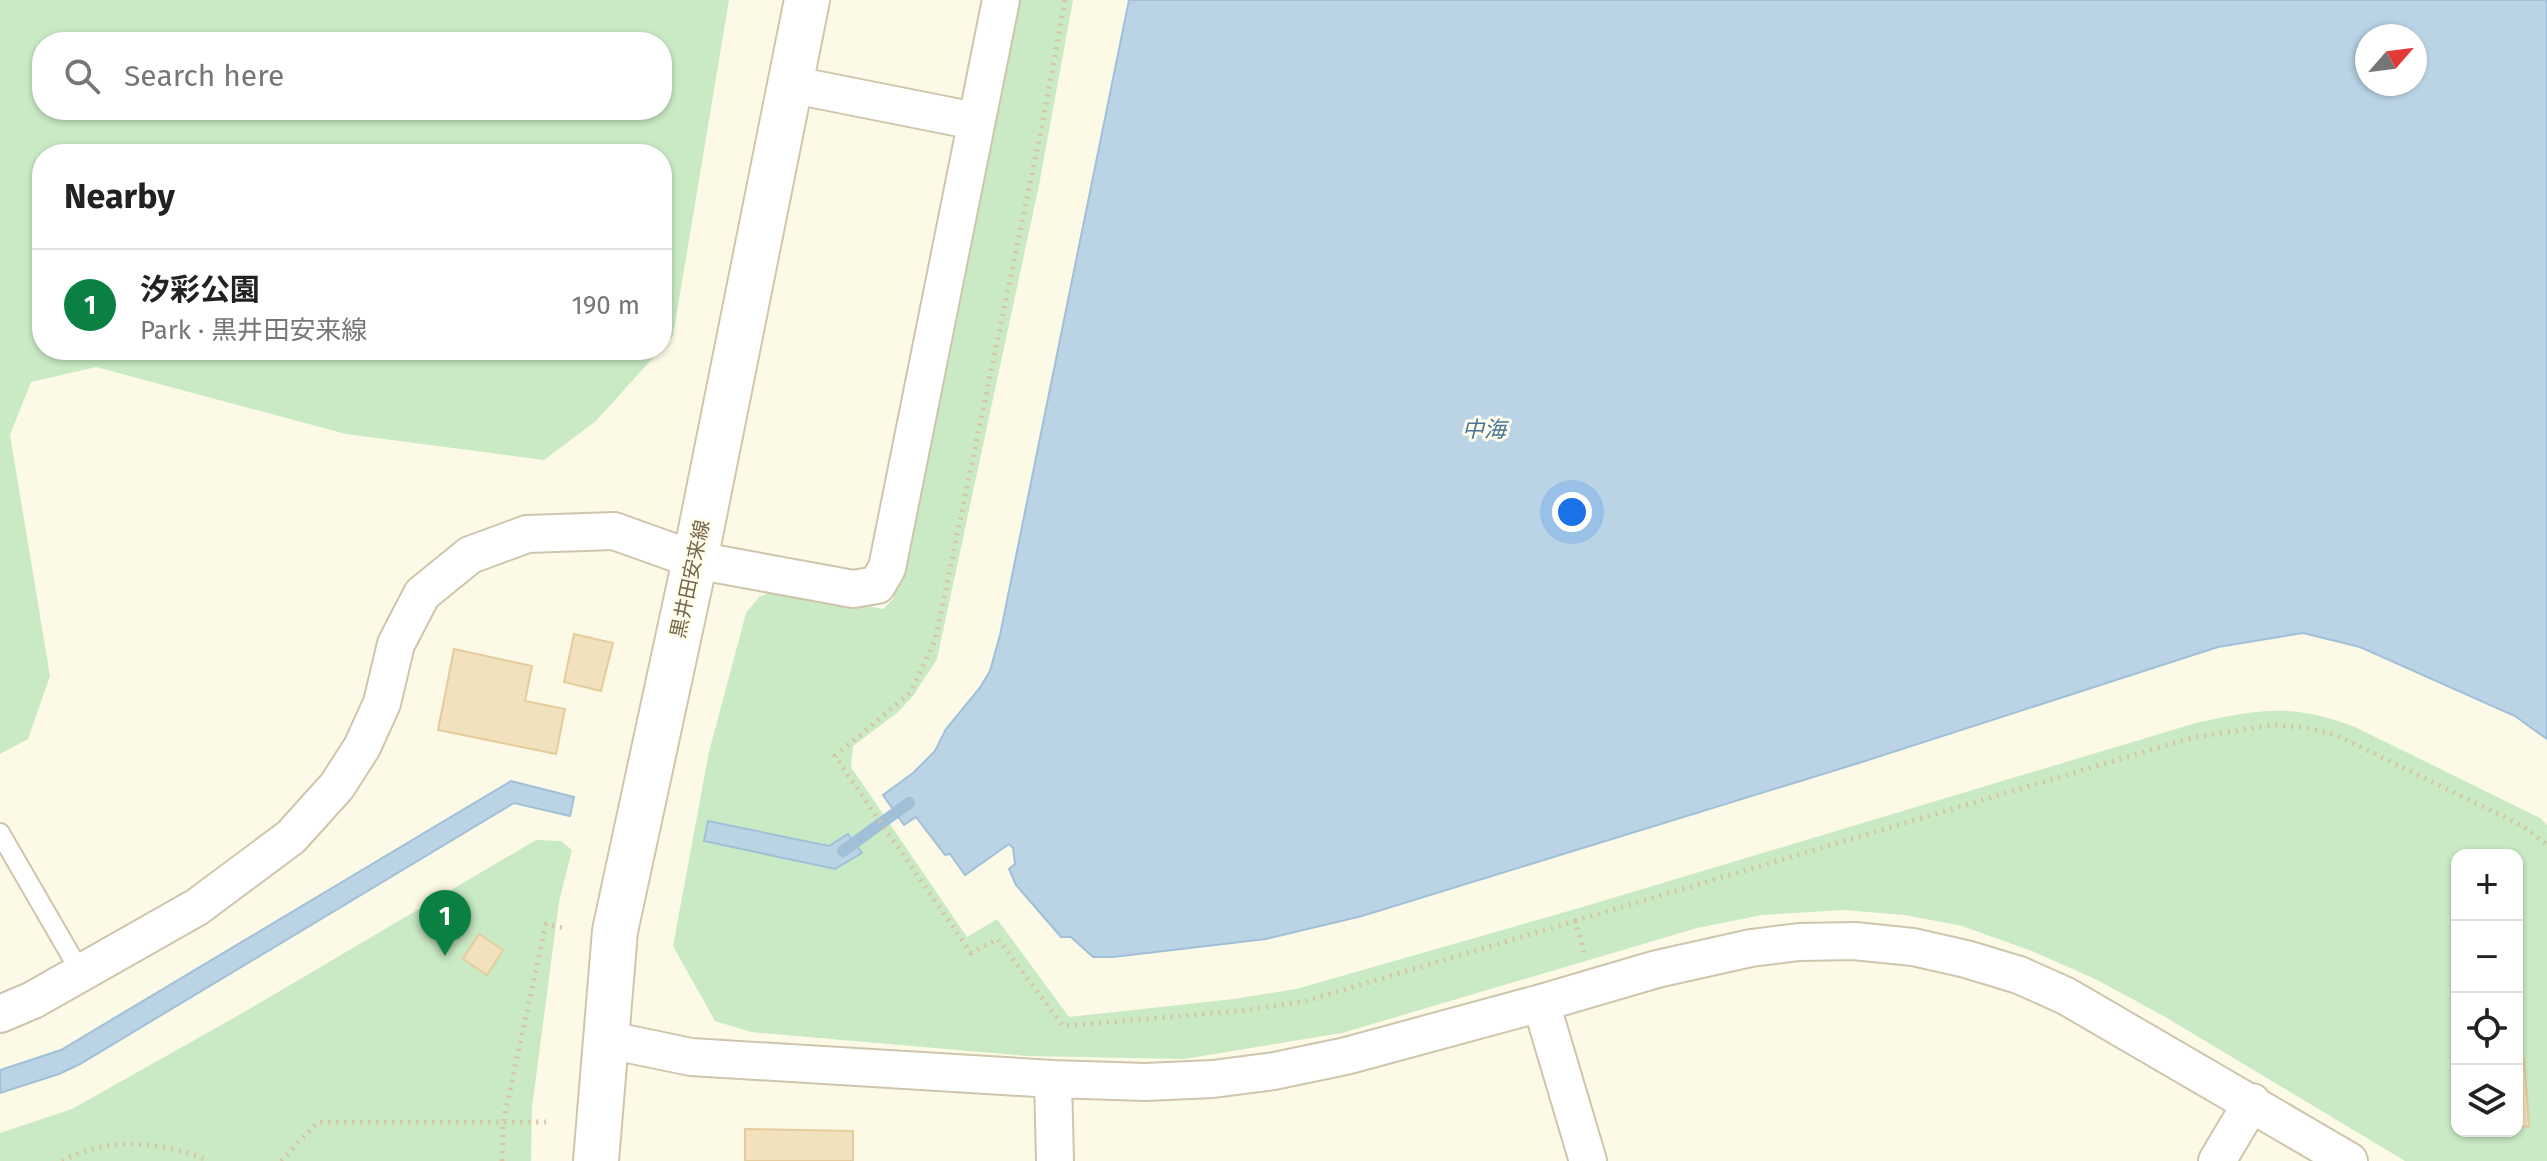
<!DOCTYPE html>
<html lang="en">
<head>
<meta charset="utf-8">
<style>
  :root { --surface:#fff; --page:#f6f6f6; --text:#222; --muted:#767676; --line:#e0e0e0; --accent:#0b8043 }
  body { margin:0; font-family:"Fira Sans","Noto Sans JP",sans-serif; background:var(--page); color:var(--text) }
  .controls { position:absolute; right:24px; bottom:24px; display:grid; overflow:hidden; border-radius:16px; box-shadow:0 2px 6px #0004 }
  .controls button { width:72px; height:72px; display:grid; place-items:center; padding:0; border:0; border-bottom:2px solid var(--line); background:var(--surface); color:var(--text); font:40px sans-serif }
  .compass { position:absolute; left:2355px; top:24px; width:72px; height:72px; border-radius:50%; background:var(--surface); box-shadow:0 2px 6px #0004; rotate:62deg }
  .you { position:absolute; left:1572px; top:512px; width:28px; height:28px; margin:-20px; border:6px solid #fff; border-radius:50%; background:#1a73e8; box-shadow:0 0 0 12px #1a73e833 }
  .badge { display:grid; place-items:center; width:52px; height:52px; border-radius:50%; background:var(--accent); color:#fff; font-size:26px; font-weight:700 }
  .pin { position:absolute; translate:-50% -66px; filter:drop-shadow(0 2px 4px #0008) }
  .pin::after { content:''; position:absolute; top:42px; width:28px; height:24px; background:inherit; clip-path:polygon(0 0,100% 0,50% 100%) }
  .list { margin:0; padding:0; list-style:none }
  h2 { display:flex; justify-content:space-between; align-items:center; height:104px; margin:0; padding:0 32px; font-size:34px }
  h2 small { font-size:26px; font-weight:400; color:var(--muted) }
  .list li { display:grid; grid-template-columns:52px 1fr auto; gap:24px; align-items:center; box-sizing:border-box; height:112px; padding:0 32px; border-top:2px solid var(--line) }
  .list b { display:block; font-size:30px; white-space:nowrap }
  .list p { margin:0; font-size:26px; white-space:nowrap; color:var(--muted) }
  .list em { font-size:26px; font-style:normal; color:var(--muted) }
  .icon { flex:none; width:44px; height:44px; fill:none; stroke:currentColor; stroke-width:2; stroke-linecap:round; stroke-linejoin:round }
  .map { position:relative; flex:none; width:2547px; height:1161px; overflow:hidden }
  .search { position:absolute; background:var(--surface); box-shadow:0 2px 6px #0004; left:32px; top:32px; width:640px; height:88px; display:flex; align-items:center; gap:20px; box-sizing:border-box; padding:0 28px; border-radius:32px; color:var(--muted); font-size:30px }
  .panel { position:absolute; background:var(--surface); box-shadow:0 2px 6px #0004; left:32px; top:144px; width:640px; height:216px; border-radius:32px }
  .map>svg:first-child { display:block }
</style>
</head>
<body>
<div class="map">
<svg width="2547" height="1161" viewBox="0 0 2547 1161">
  <rect width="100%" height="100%" fill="#fcfae6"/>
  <path fill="#c9eac4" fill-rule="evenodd" d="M0,0H729L673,336L662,348V154H42V350H660L596,421L544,460L346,434L96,367L31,382L10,435L50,676L28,739L0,754ZM42,42H662V110H42Z
    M1013,0H1073L1039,185L937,659L913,696L897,713L853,746L851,767L967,937L997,919L1069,1017L1234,999L1296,989L1586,906L2196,723C2259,709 2293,703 2355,727L2540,818L2547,825V1161H2405L2162,1015L2095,979L2032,951L1962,926L1905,915L1843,910L1762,915L1697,928L1342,1033L1184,1059L1027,1056L751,1032L715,1021L673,946L709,752L746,613L760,596L781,590L883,609L893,599ZM2457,855H2517V1131H2457Z
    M536,840L561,841L572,850L559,902L532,1108L531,1161H0V1133L72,1109L246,1011Z"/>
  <path fill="#bad4e6" stroke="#a0c0d8" stroke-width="2" fill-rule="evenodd" d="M1129,0H2547V739L2515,716L2360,647L2303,633L2218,647L1862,762L1362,916L1266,939L1113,957H1093L1071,937H1061L1016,885L1009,869L1015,864L1013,848L1009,844L965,875L950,854L945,855L916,817L904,825L883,795L913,773L935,751L946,729L979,689L990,671L1000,635ZM2367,36H2415V84H2367Z
    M511,781L574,797L570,816L514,803L80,1064L59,1074L0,1093V1070L61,1050Z
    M708,821L829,846L848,834L862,853L835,869L704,841Z"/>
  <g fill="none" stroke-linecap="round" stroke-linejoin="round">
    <path stroke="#a0c0d8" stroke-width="12" d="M843,851L909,803"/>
  </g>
  <path fill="#f2e1bd" stroke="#e5cc9d" stroke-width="2" d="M574,634L613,643L601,691L564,682Z
    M454,649L532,666L525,701L565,709L556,754L438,730Z
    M479,934L503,950L487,975L463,959Z
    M2517,1058H2524L2529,1126L2517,1127Z
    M745,1129L853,1131V1161H745Z"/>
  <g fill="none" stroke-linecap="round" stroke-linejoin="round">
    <g stroke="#cec5ac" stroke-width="22">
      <path id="lane" d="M0,833L81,973"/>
    </g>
    <g stroke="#cec5ac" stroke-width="40">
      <path id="street" d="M789,84L975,121
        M1541,1003L1588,1161
        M0,1014L33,1000L197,907L291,837L337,786L362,747L382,703L396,644L422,594L470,555L527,534L614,531L695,560L853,589L877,585L887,568L1001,0
        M604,1039L691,1057L1053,1079L1145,1082L1213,1079L1274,1071L1346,1056L1541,1003L1657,969L1751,948L1799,942L1854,941L1913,947L1966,959L2019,975L2066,996L2349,1161
        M1053,1079L1055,1161
        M2217,1161L2252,1102"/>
    </g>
    <g stroke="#d1c6a9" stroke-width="48">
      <path id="secondary" d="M596,1161L615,931L695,560L807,0"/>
    </g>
    <path stroke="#d7c4a0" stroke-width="5" stroke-dasharray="2 6" stroke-linecap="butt" d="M1065,0L1043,121L935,641L910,693L835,756L971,953L998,939L1063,1026L1240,1011L1306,1001L1575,921L1584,952
      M1575,921L2191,738L2272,725L2305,727L2336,735L2523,826L2547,845
      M62,1161C108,1136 162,1141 209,1161
      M281,1161L318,1122H546
      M502,1161L503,1122L546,924L568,929"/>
    <use href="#lane" stroke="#fff" stroke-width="18"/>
    <use href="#street" stroke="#fff" stroke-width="36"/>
    <use href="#secondary" stroke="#fff" stroke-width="44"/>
  </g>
  <g text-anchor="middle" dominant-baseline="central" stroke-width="6" stroke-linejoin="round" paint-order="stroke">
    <g font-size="20" fill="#76664a" stroke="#fffdec">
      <text transform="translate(690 579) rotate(-78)">黒井田安来線</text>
    </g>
    <g font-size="22" font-style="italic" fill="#497698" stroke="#fffdec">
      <text x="1484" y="429">中海</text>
    </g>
  </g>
</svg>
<div class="controls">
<button>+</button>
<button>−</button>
<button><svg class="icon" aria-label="locate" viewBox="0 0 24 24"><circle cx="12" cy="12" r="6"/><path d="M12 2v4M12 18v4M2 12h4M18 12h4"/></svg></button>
<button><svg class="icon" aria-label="layers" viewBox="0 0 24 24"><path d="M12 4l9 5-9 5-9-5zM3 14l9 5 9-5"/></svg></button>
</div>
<svg class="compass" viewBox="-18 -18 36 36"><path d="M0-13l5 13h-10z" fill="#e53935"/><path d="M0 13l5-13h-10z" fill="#767676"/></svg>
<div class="you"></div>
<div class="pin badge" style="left:445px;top:956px">1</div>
<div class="search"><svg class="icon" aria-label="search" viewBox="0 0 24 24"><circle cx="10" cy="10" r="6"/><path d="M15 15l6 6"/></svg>Search here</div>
<section class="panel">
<h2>Nearby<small></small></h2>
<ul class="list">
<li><span class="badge">1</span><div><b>汐彩公園</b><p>Park · 黒井田安来線</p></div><em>190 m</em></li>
</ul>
</section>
</div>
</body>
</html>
